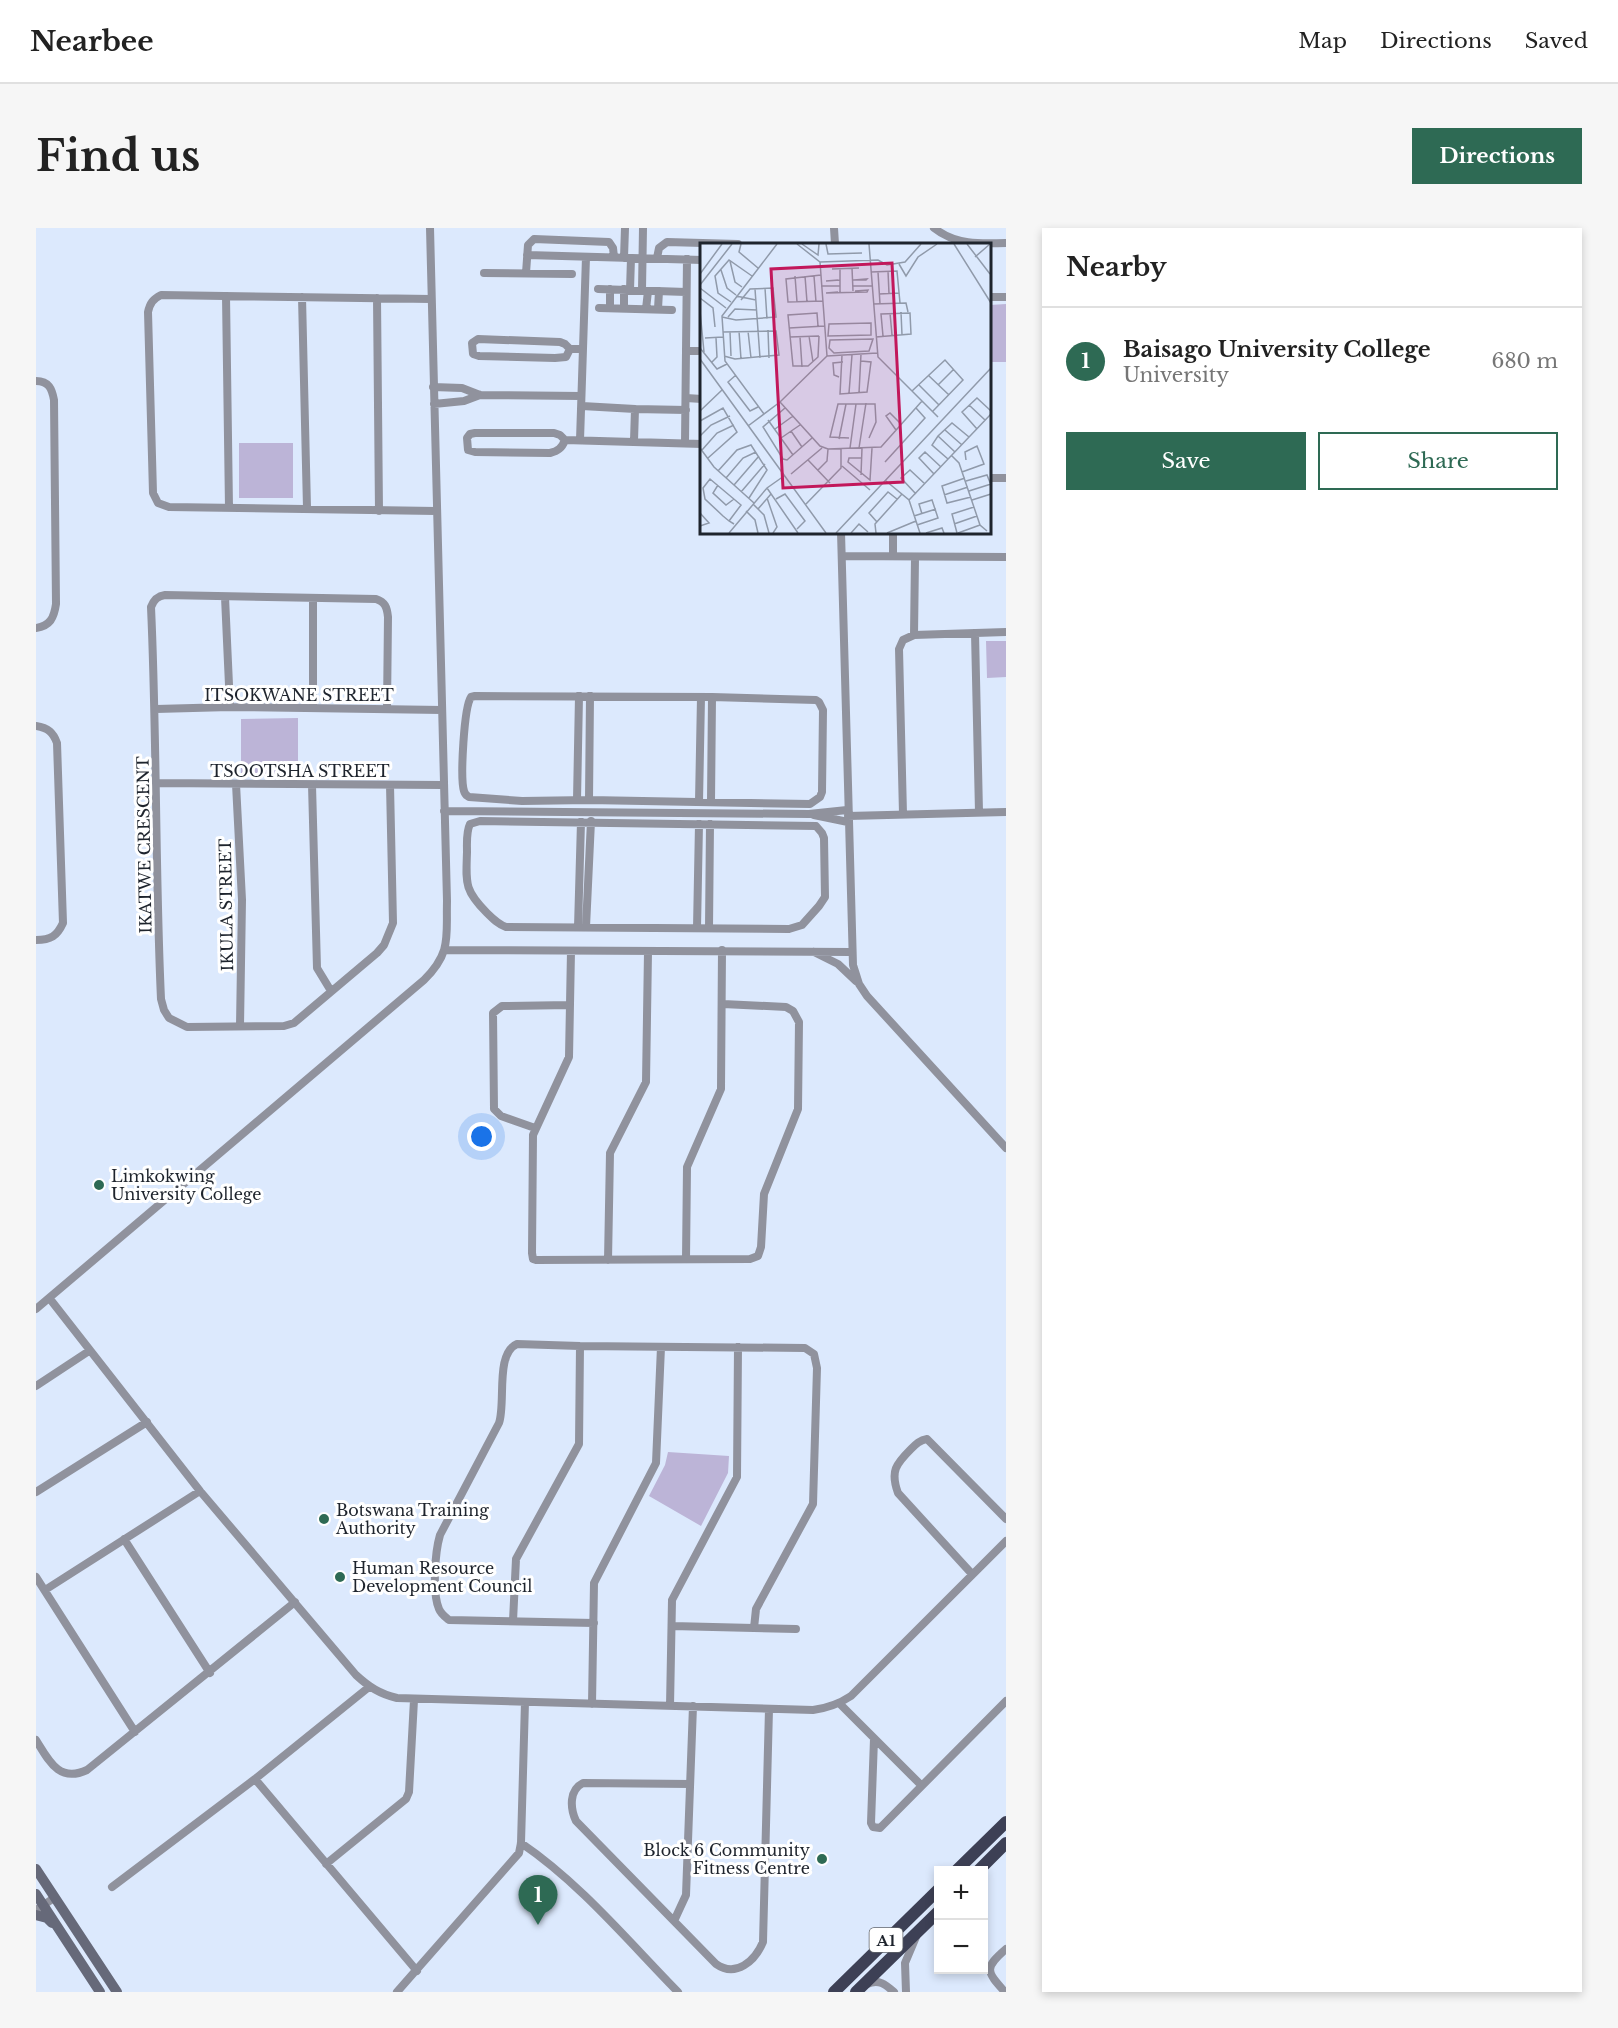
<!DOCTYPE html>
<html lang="en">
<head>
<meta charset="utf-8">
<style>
  :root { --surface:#fff; --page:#f6f6f6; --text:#222; --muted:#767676; --line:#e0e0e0; --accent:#2e6a54 }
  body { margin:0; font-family:"Libre Baskerville",serif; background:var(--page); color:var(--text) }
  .controls { position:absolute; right:18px; bottom:18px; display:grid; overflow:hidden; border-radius:0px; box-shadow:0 3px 9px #0003 }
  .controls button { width:54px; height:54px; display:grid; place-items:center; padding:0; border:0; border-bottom:2px solid var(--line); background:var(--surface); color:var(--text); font:30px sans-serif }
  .you { position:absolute; left:446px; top:909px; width:21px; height:21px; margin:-15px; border:4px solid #fff; border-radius:50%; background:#1a73e8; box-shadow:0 0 0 9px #1a73e833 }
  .badge { display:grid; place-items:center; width:39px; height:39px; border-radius:50%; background:var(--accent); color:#fff; font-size:20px; font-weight:700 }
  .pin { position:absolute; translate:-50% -50px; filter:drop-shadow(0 2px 3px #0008) }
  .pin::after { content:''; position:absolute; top:32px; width:21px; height:18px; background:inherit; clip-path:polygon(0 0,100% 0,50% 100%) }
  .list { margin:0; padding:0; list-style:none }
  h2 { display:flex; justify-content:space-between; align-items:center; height:78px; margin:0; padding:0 24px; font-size:26px }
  h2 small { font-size:20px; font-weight:400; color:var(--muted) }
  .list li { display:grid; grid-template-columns:39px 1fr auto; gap:18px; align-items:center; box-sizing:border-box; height:108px; padding:0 24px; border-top:2px solid var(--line) }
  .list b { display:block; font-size:22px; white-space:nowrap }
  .list p { margin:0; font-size:20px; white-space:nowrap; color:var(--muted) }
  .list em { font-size:20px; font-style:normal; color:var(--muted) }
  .actions { display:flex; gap:12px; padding:18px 24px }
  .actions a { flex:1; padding:14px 0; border:2px solid var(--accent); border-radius:0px; text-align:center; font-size:21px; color:var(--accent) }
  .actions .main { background:var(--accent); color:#fff }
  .map { position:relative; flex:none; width:970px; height:1764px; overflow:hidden; border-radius:0px }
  header { display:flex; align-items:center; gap:36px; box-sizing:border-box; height:84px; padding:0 30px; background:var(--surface); border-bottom:2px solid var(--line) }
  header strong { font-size:28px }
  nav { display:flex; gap:33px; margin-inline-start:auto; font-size:21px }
  .intro { display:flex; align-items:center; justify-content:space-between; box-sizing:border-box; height:144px; padding:0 36px }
  h1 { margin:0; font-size:42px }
  .button { padding:15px 27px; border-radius:0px; background:var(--accent); color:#fff; font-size:21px; font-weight:700 }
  main { display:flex; gap:36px; padding:0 36px }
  aside { flex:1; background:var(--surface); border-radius:0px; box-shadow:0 3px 9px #0003 }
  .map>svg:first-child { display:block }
</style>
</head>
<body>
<header>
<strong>Nearbee</strong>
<nav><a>Map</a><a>Directions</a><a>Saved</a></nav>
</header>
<div class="intro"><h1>Find us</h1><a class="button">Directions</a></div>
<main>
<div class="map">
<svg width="970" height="1764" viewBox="0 0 970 1764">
  <rect width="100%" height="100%" fill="#dce9fd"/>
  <path fill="#bcb4d7" d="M970,76V134H954V77Z
    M203,215H257V270H203Z
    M950,413H970V449L951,450Z
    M262,490V548H205V491Z
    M632,1224L693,1228L692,1245L665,1298L613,1268L629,1237Z"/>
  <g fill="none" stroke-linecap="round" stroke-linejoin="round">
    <path stroke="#90929d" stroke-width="8" d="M798,0L799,16
      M898,0C919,17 944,16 970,15
      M491,27L666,32
      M588,30L589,0
      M621,30L623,20L631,14L702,16
      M448,45L536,46
      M490,45L492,17L498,11L573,14L577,20L578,29
      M562,61L650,64
      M588,61V80
      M594,62L595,30
      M606,62L607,0
      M190,68L193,280
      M266,69L271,280
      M954,69H970
      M341,70L343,283
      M395,71L125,67C117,71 114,75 112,84L117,265L122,275L133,279L400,283
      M563,80L636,82
      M574,80V61
      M610,81L612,63
      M622,81L623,63
      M534,121L530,129L519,130L443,128L437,126L436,115L442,111L524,114L529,116L534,121H547
      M650,123H662
      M0,153C13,153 16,161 18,172L20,376C18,390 14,398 0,400
      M397,159L426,160L444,167L545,168
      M650,170L666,171
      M398,176L428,173L444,167
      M546,178L599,181L598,213
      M599,181L650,182
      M529,212C526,220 522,223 514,225L439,224L432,222L431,210L434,206L439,205H518L524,207L529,212L666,216
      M544,212L550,29
      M649,214L651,31
      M954,250H970
      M805,304L817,737L823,756L831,768L970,920
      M806,328L970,329
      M857,328V304
      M189,369L194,479
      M939,405L943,584
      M878,407L879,330
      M439,468L676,469L780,472L783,474L787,482L786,564L784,569L774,576L553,572L486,573L433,569C430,567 429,567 428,563C424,550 428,479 435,469Z
      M277,480V370
      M351,480L352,389C351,379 349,374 340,371L129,367C122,368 118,371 115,379C121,510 119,640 125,771L128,782L133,790L151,799L248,798L258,795L341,725L348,717L357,695L354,557
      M120,481L194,479L406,482
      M0,498C12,500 17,504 21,515L27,695C21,708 15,712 0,712
      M121,555L407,557
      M200,556L206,672L204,798
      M276,557L281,740L295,763
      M541,572L543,468
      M553,572L554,468
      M663,574L665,469
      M675,574L676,469
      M408,583L773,586L811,582
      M867,586L863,421L867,412L878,407L970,404
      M778,587L812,594
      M812,588L970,584
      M444,593L780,598L786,605L788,610L789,669L783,678L766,697L753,701L470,699C462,696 457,691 451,685C428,662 430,655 431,624C431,615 430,604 434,596Z
      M542,699L545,594
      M550,699L555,593
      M661,700L663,596
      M673,700L674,596
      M410,722L815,724
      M535,723L533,829L497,907L496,1025L497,1031L500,1032L714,1031L722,1028L725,1019L728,966L762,881L763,794L757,783L750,779L687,776
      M778,724L802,736L820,753
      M499,900L465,888L458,881L457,785L466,778L534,777
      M650,1031L651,939L685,861L686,722
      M572,1032L574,925L610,854L612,724
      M14,1071L164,1263L320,1447C333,1459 344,1466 361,1470L777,1482C792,1480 803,1476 815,1468L970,1313
      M0,1081L388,752C416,724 410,709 411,673L394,0
      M0,1158L53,1123
      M0,1264L111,1194
      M88,1311L174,1445
      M936,1346L862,1265C854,1243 860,1236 875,1221C880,1216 884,1212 891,1211L970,1291
      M0,1349L99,1504
      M9,1362L164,1263
      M477,1393L480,1331L543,1216L544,1118
      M558,1395L413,1392C408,1388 405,1386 403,1381C396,1365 399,1324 404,1307L463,1195C470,1175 459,1125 481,1116L544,1118L769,1120L778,1126L781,1140L777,1276L720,1381L718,1400
      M636,1398L760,1401
      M556,1476L558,1355L620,1235L625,1119
      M804,1476L885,1557
      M634,1478L636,1372L701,1249L702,1119
      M838,1511L835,1595L837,1599L844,1600L970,1473
      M0,1512C13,1533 23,1555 51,1542L259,1374
      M219,1551L381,1743
      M654,1556L547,1555C533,1562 534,1580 540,1593L680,1736C700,1750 719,1733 727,1714L733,1481
      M485,1615C544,1655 592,1713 642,1764
      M290,1636L370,1571L373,1564L378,1472
      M76,1659L219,1551L333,1459
      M0,1682L18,1670
      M638,1693L650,1667L657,1478
      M831,1756C843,1751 849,1756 858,1764
      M361,1764L483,1625L485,1615L489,1474
      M870,1764L869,1735L880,1709
      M969,1764C950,1743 948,1740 970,1721"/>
    <path stroke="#666979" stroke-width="10" d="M0,1641L81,1764
      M0,1666L64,1764
      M0,1687L11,1690L16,1695"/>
    <path stroke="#3d4055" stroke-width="12" d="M921,1642L970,1594
      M943,1642L970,1615
      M798,1764L903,1661
      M820,1764L903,1683"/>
  </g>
  <g fill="#2e6a54" stroke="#fff" stroke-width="2">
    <circle cx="63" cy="957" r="6"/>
    <circle cx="288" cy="1291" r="6"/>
    <circle cx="304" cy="1349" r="6"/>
    <circle cx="786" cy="1631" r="6"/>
  </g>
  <g text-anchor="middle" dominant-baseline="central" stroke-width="6" stroke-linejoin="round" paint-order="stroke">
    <rect fill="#fff" stroke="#62666c" stroke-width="1.5" x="833.5" y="1700" width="33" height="24" rx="4.5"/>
    <g font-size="15" font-weight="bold" fill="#1e242d">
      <text x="850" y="1712">A1</text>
    </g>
    <g font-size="16" fill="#1e242d" stroke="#fff">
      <text x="263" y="467">ITSOKWANE STREET</text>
      <text x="264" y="543">TSOOTSHA STREET</text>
      <text transform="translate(108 617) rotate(-91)">IKATWE CRESCENT</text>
      <text transform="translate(190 677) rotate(-91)">IKULA STREET</text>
    </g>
    <g font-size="16" fill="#1e242d" stroke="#fff" text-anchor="start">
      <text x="75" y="948">Limkokwing<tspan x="75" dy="18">University College</tspan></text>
      <text x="300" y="1282">Botswana Training<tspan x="300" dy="18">Authority</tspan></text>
      <text x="316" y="1340">Human Resource<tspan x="316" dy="18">Development Council</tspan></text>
      <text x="774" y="1622" text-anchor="end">Block 6 Community<tspan x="774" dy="18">Fitness Centre</tspan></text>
    </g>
  </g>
  <g transform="translate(664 15)">
    <rect width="291" height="291" fill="#dce9fd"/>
    <path fill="none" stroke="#909aaa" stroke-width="1.5" d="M41,1L39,9L58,25M97,1L120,19L178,17L187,22L205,19L221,1M102,1L118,12L119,1M126,1L128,11L162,10M169,1L178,114L238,174M254,1L291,60M267,1L290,31M275,14L290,1M30,18L35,39L42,44M199,21L206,33L218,14L237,1M152,25L153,48M132,26L159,25M140,26V49M21,27L27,45L36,52M188,28L189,51M171,29L197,28L200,60M178,29L180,61M0,31L22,1M121,32L86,36L88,59L123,58M95,33L97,59M105,33L107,59M114,33L116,59M138,37L126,38L140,37M153,37H166L167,36L154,37M0,42L32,1M121,43H140M153,43H172M0,45L26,65M65,45L67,76M55,46L60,115M138,49L126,50L167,49L168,47L155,48M179,51L199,50M36,53L56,57M0,55L13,65L15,84M31,59L18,50L15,33L29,17L52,33M173,61L206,60L208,69M0,68L4,109M201,69L202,92M190,70L192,92M22,74L36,77L76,74L73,45L50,46L41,57M28,74L35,66L57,67M171,80V92L128,93L129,81ZM118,83L117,70L88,72L93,123H108L118,114L119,93M89,85L125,83M68,87L69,115M39,88L41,116M48,88L51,115M23,89L76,88L79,112L35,116L24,113M30,89L31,113M109,93L113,119M90,94L119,93M100,94L102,124M176,94L211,91L210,70L181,71L183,93M5,95L23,94M173,96L169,108L134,110L129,105L130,97ZM0,105L17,126L27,121M142,112L140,151L167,149L171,119L161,118M127,113L177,110M0,116L126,290M12,119L17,114L16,95M36,132L28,139L50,168L58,164M228,132L249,152M139,134L134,132L133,120L143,119M219,142L239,162M238,142L254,126M212,148L245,117L263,137L233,168M149,150L152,112M159,150L161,111M80,159L120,203L128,206L181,204L222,158M269,162L285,177M85,165L63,184L83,216L87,217L112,195M0,168L22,147M64,171L25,118L22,73L77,1M68,177L93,212M0,178L23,165L37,189L8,215M48,183L80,159L127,113L120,19M75,186L93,173M277,186L262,169L277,155L291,168M196,187L186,173L190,170L201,181M245,187L262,202M91,188L102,204M0,193L11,182L30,173M238,193L255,209M81,195L100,182M149,195L130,194L138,161H175L176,179L169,195M139,196L146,161M0,205L14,224L54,260M150,205L156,161M159,205L166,160M2,207L17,190L34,182M252,213L259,220L280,282L287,288M162,215H149L148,219L170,237L172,205M248,216L232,202L238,193L252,180L269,194M108,217L130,240M185,219L225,175L216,165M142,223L170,247M118,227L127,218L128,206M18,228L37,207L51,202L67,227L49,255M262,229L284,221L277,203L265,209L266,217M91,231L122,205M234,231L219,215L225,209L241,224M161,232L162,205M26,235L43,215L56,209M265,235L242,243L247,260L271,254M186,238L209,257L220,290M266,238L287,232L291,242M18,242L13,250L26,262L34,256M34,242L59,213M67,245L98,290M269,248L291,241M41,249L65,221M216,251L201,235L210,227L225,241M244,252L268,244M67,255L77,284L73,290M76,256L85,251L105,278L97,286M209,257L291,171M272,257L291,251M53,261L64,272L69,290M106,261L141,225V206M58,266L71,251M46,268L55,277L58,290M0,270L9,280L0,283M214,273L236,266M29,278L41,262L10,236L3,245L5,256L23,273L29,278L34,281M177,279L169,270L188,249L197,256M254,281L277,273M217,282L238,275L232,257L219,261L222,271M29,290L67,245L84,233M136,290L291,125M151,290L159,281L168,289M176,290L175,281L202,251M187,290L216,278M226,290L242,285L244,290M257,290L252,271L274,264M258,290L280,282"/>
    <path fill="#c2185b" fill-opacity="0.15" stroke="#c2185b" stroke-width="3" d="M192,20L203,239L83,245L71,26Z"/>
    <rect width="291" height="291" fill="none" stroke="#1e242d" stroke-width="3"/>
  </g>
</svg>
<div class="controls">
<button>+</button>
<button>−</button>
</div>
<div class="you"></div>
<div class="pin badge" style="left:502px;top:1697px">1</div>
</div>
<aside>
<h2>Nearby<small></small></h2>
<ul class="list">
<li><span class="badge">1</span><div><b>Baisago University College</b><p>University</p></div><em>680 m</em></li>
</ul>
<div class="actions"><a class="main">Save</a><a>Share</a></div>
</aside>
</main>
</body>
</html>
